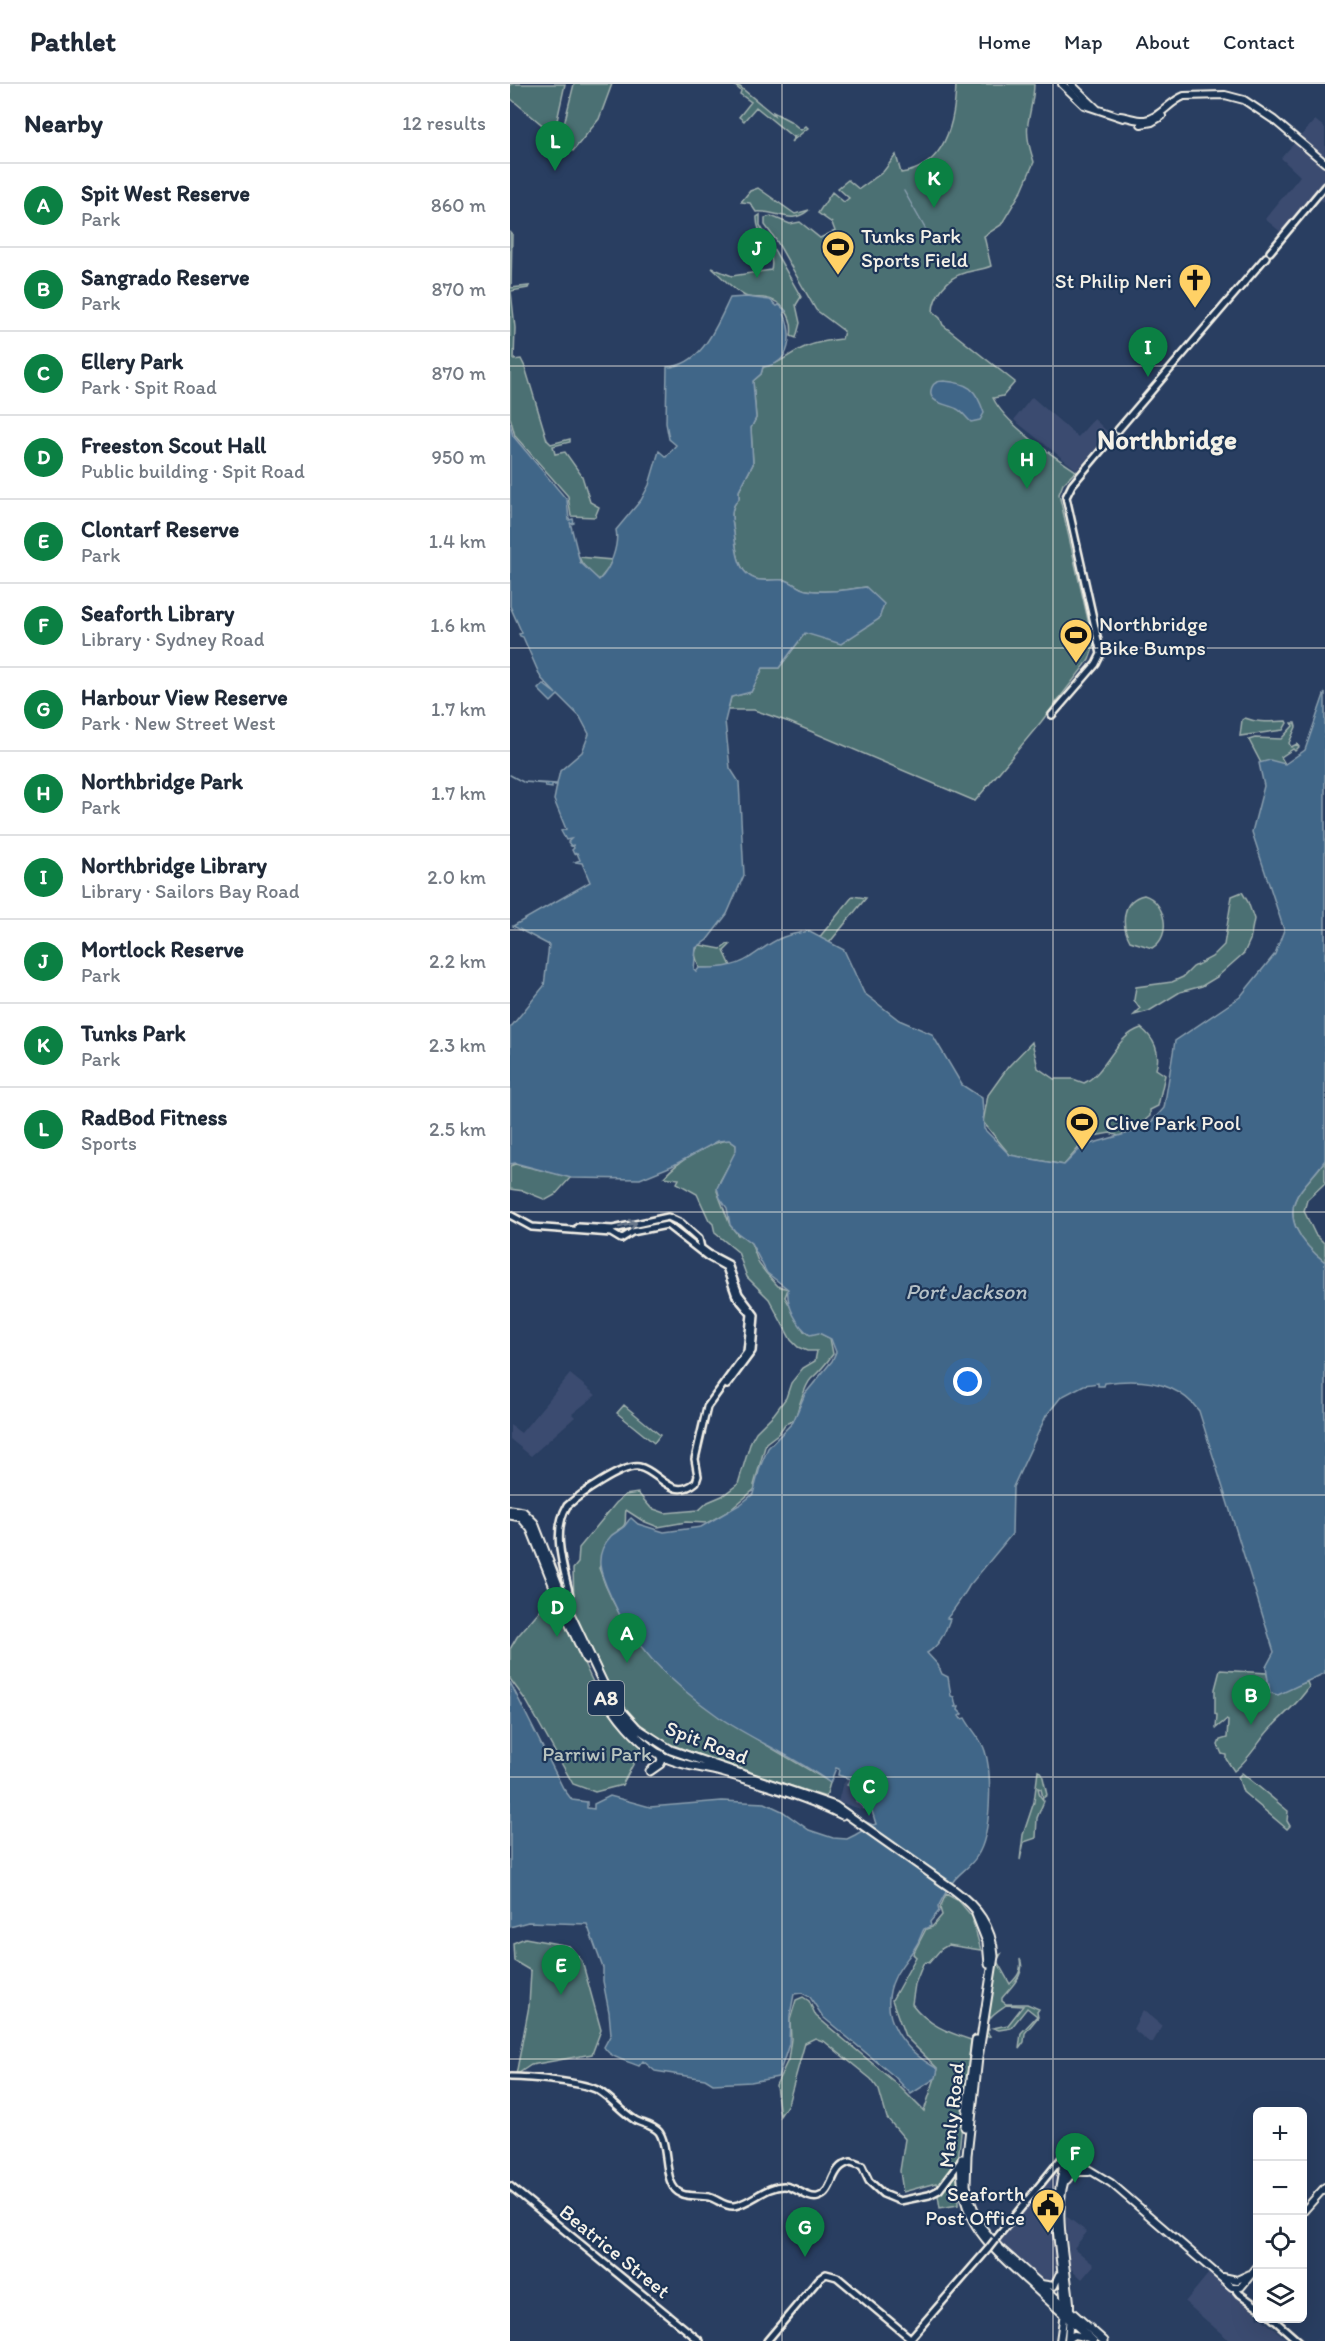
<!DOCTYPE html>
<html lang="en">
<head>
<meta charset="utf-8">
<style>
  :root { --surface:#fff; --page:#f6f6f7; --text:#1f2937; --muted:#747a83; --line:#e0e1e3; --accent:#0b8043 }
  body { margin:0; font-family:Itim,sans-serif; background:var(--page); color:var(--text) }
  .controls { position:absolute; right:18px; bottom:18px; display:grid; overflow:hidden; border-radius:9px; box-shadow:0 6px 24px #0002 }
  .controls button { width:54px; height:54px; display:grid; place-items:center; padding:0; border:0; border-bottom:2px solid var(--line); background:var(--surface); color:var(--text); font:30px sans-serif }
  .you { position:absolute; left:458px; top:1298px; width:21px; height:21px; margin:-15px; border:4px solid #fff; border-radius:50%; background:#1a73e8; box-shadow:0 0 0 9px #1a73e833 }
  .badge { display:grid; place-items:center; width:39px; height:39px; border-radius:50%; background:var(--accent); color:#fff; font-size:20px; font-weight:700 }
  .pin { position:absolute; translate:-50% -50px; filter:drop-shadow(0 2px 3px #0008) }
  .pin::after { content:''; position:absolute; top:32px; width:21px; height:18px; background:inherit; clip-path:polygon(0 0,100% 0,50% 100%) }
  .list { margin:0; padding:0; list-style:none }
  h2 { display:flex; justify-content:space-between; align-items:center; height:78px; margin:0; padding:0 24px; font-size:26px }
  h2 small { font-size:20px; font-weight:400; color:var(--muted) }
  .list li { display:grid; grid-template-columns:39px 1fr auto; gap:18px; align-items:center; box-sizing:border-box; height:84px; padding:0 24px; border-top:2px solid var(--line) }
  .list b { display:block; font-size:22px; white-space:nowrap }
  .list p { margin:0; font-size:20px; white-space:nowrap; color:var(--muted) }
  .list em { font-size:20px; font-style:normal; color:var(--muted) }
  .icon { flex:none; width:33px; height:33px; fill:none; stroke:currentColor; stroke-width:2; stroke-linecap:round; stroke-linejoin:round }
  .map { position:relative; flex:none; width:815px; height:2257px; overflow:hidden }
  header { display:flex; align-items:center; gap:36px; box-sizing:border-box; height:84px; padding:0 30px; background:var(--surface); border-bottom:2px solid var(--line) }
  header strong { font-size:28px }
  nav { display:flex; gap:33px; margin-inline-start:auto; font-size:21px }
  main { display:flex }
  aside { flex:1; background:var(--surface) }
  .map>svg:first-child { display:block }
</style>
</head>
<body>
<header>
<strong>Pathlet</strong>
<nav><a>Home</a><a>Map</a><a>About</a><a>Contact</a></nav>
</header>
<main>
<aside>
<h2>Nearby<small>12 results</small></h2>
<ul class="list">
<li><span class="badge">A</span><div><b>Spit West Reserve</b><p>Park</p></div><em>860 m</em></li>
<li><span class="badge">B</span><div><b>Sangrado Reserve</b><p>Park</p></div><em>870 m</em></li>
<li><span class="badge">C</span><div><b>Ellery Park</b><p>Park · Spit Road</p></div><em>870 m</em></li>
<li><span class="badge">D</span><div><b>Freeston Scout Hall</b><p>Public building · Spit Road</p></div><em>950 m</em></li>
<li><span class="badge">E</span><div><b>Clontarf Reserve</b><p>Park</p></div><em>1.4 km</em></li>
<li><span class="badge">F</span><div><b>Seaforth Library</b><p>Library · Sydney Road</p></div><em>1.6 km</em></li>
<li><span class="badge">G</span><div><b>Harbour View Reserve</b><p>Park · New Street West</p></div><em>1.7 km</em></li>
<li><span class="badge">H</span><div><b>Northbridge Park</b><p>Park</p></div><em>1.7 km</em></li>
<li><span class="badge">I</span><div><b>Northbridge Library</b><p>Library · Sailors Bay Road</p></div><em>2.0 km</em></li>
<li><span class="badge">J</span><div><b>Mortlock Reserve</b><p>Park</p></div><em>2.2 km</em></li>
<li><span class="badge">K</span><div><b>Tunks Park</b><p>Park</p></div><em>2.3 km</em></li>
<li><span class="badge">L</span><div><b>RadBod Fitness</b><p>Sports</p></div><em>2.5 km</em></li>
</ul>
</aside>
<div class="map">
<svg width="815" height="2257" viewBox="0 0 815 2257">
  <rect width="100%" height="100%" fill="#293e61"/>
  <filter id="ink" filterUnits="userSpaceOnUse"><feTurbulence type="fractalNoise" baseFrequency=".0167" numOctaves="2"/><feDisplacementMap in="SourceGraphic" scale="12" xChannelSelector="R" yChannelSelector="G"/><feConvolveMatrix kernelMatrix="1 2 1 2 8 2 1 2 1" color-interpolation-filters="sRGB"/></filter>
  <g filter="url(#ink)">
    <path fill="#3b4b6f" d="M805,36L815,44V119L804,111L772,149L755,135L790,92L771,74Z
      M522,313L568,353L584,335L599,349L567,386L504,336Z
      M60,1290L86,1311L62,1330L65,1333L21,1372L0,1355V1341L11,1349Z
      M338,1694L340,1695L339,1699L350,1705L346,1717L354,1723V1726L328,1718L332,1702Z
      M633,1926L652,1942L643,1958H639L623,1945Z
      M544,2090H547L548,2093L542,2122L546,2195L539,2201L488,2158Z
      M556,2132L577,2148L564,2164L584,2181L572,2195L560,2184Z
      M699,2189L747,2230L748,2234L752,2235L779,2257H720L675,2218Z"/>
    <path fill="#4b7073" stroke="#a0b0ae" stroke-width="1.5" d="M0,0H55L46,41L43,44H36L0,14Z
      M64,0H102L89,35L63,67L50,56Z
      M223,0L230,3L264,31L263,28L280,37L291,46L296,42L298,44L281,58L285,52L283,53L246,23L234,37L229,33L241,18L230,10L231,7Z
      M446,0H524C524,14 520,26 518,39C516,53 520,65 524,78L512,106L491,141L474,152L481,182C472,186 463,186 454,189C438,193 423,212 423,228L430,234L433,241L505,298L493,312L483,314C496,341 542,371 566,387L553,400L549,410L584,562L579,576L531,638L465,717L279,638L244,626H218L221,613L241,608L253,584H269L295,549L356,503C336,506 316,509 296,506C288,505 282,497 275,496C261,494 248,501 236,489C227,480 226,461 224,449C222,437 219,423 229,415V407L243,380L241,344L246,334L243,297L251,290L253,283C269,281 280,269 295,263C307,258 320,256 332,255L334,247L306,226L266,156L255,141V134L261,132L280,140L290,138L310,154L325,147L322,139L308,129L322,108L334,118L339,114L328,104L338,96L349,105L373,88L386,71L391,89C435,83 445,38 446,0Z
      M248,104L285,130L299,126C280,142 269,126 246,128L240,119L231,118L240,107Z
      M250,131V141L291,213L286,221L290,239L286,254L281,252C284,234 273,216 254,214C248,213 241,215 235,212C223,206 212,193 202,184L222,192L261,186C266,167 246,152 247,133Z
      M0,148L2,150L1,204L19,202L18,204L1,207L5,244L4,276L11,275L15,283L37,356L41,360L60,355V358L43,362L45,370L55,368L72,392L80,418L89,423L85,433L61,432L58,412L5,352L0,333Z
      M69,473L102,476L97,486L89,496C81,489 72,483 69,473Z
      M735,634C750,640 762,637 776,637L777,639L773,646L730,652L732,636Z
      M782,639H785L786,643L779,659L781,663L787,660L789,663L785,667L783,665L771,673L775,680L751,679L739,656L745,654L771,655L783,642Z
      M732,808L738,818L744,835L740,856L734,869L707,893L692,902L670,908L639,927L624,931L630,925L624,916L626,903L662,898L673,893L683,883L702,873L714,861L722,812Z
      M634,811C655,817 663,852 642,864L620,857C611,841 611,816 634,811Z
      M343,812L356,814L319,859L308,855Z
      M218,860L220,861L214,867L221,882L209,884H189C187,873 181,869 190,861L211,865Z
      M631,944C644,954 651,969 646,985L655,991L648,1022L640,1026V1032L621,1048L609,1052L600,1049L578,1053L554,1081L500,1071L473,1038L478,1011L498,983L522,958L528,984L544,995H563L574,999C598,987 604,953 631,944Z
      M219,1056L226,1061L227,1066L210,1097L207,1107L220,1141L228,1151L231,1150L241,1159L249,1180L256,1189L268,1202L278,1205L275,1213L294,1247L298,1250L309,1249L320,1254L323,1270C316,1280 310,1287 301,1295C295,1301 287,1328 285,1336L275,1340L269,1349L256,1359L244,1401L246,1404L219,1427L197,1439L176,1438L148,1443L133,1437L116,1426C114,1435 119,1441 108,1446L89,1484C125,1594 225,1642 318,1697L320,1699L316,1713L207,1678L153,1657L129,1639L105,1613L62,1525L64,1518L63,1485L68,1479L69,1464L106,1419L115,1411L128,1409L141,1424L155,1429L189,1426L198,1418L212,1412L228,1400L241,1357L246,1348L264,1330L276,1314L281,1299L293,1284L305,1277L307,1267H297L288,1263L281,1256L259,1215L237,1193L228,1168L205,1149L203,1140L199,1136L187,1110L167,1099L169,1095L154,1093C168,1077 199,1058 219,1056Z
      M815,1076V1099L797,1116L794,1127L805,1150L815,1160V1178C793,1161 770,1133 791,1106C799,1095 808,1087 815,1076Z
      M5,1080L61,1093L45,1111L36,1116L14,1107L0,1105V1082Z
      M114,1321L150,1351L144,1359L107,1329Z
      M42,1512L89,1611L107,1638L133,1662L112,1701L85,1708L63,1700L17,1618L0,1595V1565L7,1553Z
      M710,1586L757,1589L760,1609L797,1598L799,1603C787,1622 768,1634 754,1652C745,1664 736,1678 724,1687L716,1675V1671L712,1670L708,1661L710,1656L717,1654L718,1637L716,1636L706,1644L707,1631L705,1630V1605Z
      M528,1687L532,1689L537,1711L533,1714L531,1705L528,1704L530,1712L534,1717L527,1734L526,1754L514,1758L510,1776L513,1751L524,1718Z
      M732,1689L778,1727L777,1737L780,1742L777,1745L733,1708L728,1693Z
      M436,1810L449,1817L465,1836L463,1838L471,1866L438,1861L431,1865L419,1879L415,1878L413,1880L405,1900L402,1920C418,1941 437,1948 461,1956L448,2077V2121L430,2124L426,2099L393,2108L390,2087L395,2055L377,2034L369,2006L361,1995L315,1958L305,1954L295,1959L278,2020L270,2032L266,2001L278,1976L281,1955L280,1936L286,1916L293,1913L299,1917L306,1932L388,2001L414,2027L428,1985L395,1952L382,1916L406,1873L403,1870L416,1845L422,1843L432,1831L430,1824Z
      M15,1854L59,1862L72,1877L91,1946L82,1970L21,1981L6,1991L19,1922L21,1887L4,1877L3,1859Z
      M491,1870L487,1877L500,1900C508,1892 512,1887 510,1875C517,1889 501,1903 492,1914V1917L496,1920H517L529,1925L527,1928L528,1933L515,1949L514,1958L509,1965L511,1949L527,1932L517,1924L501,1944L489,1946L483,1944L498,1941L513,1922L496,1921C488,1927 474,1934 479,1945L477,1948L480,1952L476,1953L475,1958L473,1956L486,1873Z"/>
    <path fill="#416688" stroke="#899eae" stroke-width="1.5" d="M236,213L260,216L267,222L269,221L276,227L274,229C283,251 282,280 253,283L251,290L243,297L246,334L241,344L243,380L229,407V415C219,423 222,437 224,449C226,461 227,480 236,489C248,501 261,494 275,496C282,497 288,505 296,506C316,509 336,506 356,503L374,520L369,535L331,560L295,549L269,584H253L241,608L221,613L215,637L220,684L229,698L234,791L217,830L197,856L186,864L184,886L186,888L189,884C206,884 224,884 239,874C250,867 259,859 271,854C279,850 290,849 298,847L334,866L354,909L389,936L422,950L452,1001L472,1014L474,1045L500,1071L554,1081L573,1062L636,1044L654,1024L665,957L730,913L765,870L774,846L742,748L754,702L749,679L760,676L775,680L795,666L815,608V1076C808,1087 799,1095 791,1106C770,1133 793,1161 815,1178V1589L768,1611L760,1609L756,1583L764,1568L689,1327C667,1297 629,1294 595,1299L594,1302H588V1299L574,1301L551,1313L536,1332L503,1403L502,1450L459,1502C458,1505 441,1530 437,1534L440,1535C435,1549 429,1562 417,1569L428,1581L432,1590L438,1593L441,1612L444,1613L446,1622L444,1623H449L448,1626L452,1630L449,1632L451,1635L455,1634C462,1647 471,1654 475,1667C482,1689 482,1750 467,1772C462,1781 452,1787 445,1795C438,1804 433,1813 428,1823L429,1827L420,1838L421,1842L414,1845C411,1850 410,1856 406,1862C400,1872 390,1882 385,1893C366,1932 394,1967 428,1985L426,1994L401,2010L385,1993L313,1933L300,1913L292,1909L284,1910L280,1931L279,1960L268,1993L241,1998L203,2000L195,1995L145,1987L133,1977L129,1982C117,1977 100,1974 94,1963L101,1950L99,1928L93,1897V1884L77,1840L18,1838L0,1843V1598L53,1704L62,1716L77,1718V1724L84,1725V1720L100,1712L140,1723L212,1717L255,1719L272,1727L299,1746L323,1754L337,1755L345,1751L352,1747L356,1738L363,1741L366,1740L362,1727L354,1724L346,1717L350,1705L337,1701L340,1695L328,1691L329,1685L326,1684L320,1699C286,1673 244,1657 209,1633C166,1603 123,1564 102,1515C92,1493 81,1473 101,1452C104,1449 109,1447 112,1444C116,1442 117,1437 121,1434L128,1440L154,1448L191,1443L231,1420L243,1410L250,1383L258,1364L283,1338L295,1310L322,1277L326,1268L321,1255L309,1249L300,1251C287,1242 276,1221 278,1205L257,1189L241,1159L225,1147L220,1141L217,1124L210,1114L207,1104L226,1066V1061L219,1056L208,1057L164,1081L130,1095L61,1094L5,1079L0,1080V944L34,902L39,861L3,842L80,798L72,779L65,778L70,776L67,769L64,770L62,766L64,764L63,761L61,762L58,758L61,755L56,756L51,747L56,745L44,716L47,701H42V704L35,703L36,700L14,698L47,700L50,687L72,668L79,650L70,633L48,611L41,618L28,605L33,600L46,610L31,594L13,553L10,552L9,550L12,549L0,522V339L3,352L57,416L59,436L63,435L64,439L61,440L60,438L70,478L89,496C101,485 109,460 106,446L131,416L139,401L149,367L156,373L166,361L159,355L156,339L157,283C192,282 207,241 220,214Z
      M434,297C458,299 466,304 474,329L470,336L461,338C456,334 453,328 447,325C439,320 415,320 422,303C424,298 429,297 434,297Z"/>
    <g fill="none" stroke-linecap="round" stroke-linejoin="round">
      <path stroke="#899eae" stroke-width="1.5" d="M394,107L416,146
        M0,691L13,698
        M575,1029V1030
        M745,1628L747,1619L760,1609"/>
      <g stroke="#f4f1e8" stroke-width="10">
        <path id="tertiary" d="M760,168L815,102
          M608,346L756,173
          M542,631L586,580L591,570L556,413L562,401L604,351
          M0,1131L22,1143L101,1149L111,1155L122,1148L157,1141L198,1173L216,1183L226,1212L241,1230L237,1268L197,1323L185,1375L188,1392L186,1398C162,1418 149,1387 129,1383C113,1380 69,1411 57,1422C41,1449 54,1485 60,1512L55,1519
          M68,1143L103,1145L158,1133L171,1139L189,1155L191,1164L199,1170L218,1180L229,1210L245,1231L242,1267L217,1301
          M0,1993C18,1993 75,1998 89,2007C102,2015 112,2028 125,2036C132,2040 143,2041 149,2048C160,2063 152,2103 172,2110C180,2113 190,2111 199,2113C207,2115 215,2123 224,2122C242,2119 255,2102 274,2102C286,2102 297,2116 308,2113C325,2108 319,2082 341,2078L352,2082L359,2097L373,2110L390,2117L419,2111L429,2106L451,2077
          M0,2102L190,2257
          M485,2156L551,2075
          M725,2204L730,2210L748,2223
          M762,2234L788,2257
          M400,2255L478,2165
          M257,2257L309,2195L316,2190L327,2193L400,2254"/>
      </g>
      <g stroke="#f4f1e8" stroke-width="10">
        <path id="primary" d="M552,0L574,21L613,34
          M561,0L587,25
          M610,32C619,33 627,37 635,36C650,34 660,17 674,12L715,11L734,16L764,36L815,79
          M631,40L642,38L652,32
          M551 2078a6 6 0 1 1 12 0a6 6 0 1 1-12 0Z
          M563,2076L601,2099L722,2203H731L748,2182
          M557,2096L563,2088H579
          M792,2129L815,2103
          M713,2193L727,2196L740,2190
          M531,2200L544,2202L549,2191
          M559,2254L564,2251L579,2254
          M550,2257L555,2221L545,2131L553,2083
          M558,2257C559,2245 560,2232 560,2219C557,2181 540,2119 560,2084"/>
      </g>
      <g stroke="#f4f1e8" stroke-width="11">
        <path id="trunk" d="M0,1426L13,1428L24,1439L55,1519L94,1601L109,1624L127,1644L161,1666L325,1722L444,1806C467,1823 482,1842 484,1872L468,1974L457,2071L456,2101L459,2114L471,2143L488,2163L594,2257
          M0,1431L11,1433L21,1445L54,1528L76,1575
          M96,1614C110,1636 130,1660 154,1673C172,1682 192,1683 211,1688C247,1698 300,1714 332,1731
          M140,1687L150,1680L152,1676L150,1670
          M466,1830L477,1858L479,1880
          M455,2043L466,1956
          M452,2075C447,2135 478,2160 519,2198C540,2218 562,2237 583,2257"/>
      </g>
      <use href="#tertiary" stroke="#1d3557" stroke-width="5"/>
      <use href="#primary" stroke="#1d3557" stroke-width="6"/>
      <use href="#trunk" stroke="#1d3557" stroke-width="7"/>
      <g stroke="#f4f1e8" stroke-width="10" stroke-linecap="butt">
        <path id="tertiary-bridge" d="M478,2165L485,2156"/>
      </g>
      <use href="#tertiary-bridge" stroke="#1d3557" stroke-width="5"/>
    </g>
    <defs><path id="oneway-shaft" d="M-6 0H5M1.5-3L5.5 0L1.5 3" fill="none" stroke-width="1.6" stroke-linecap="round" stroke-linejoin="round" transform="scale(1.5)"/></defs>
    <use stroke="#68778a" href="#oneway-shaft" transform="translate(118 1141) rotate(-14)"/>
  </g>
  <path fill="none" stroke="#f4f1e8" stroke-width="1.5" stroke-opacity="0.55" d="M272,0V2257M543,0V2257M0,282H815M0,564H815M0,846H815M0,1128H815M0,1411H815M0,1693H815M0,1975H815"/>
  <defs>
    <g id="stadium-pin" transform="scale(1.725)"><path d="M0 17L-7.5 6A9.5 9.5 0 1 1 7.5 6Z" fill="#ffd166" stroke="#1d3557"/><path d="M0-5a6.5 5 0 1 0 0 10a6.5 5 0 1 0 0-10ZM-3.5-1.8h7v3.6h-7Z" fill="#111"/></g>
    <g id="church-pin" transform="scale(1.725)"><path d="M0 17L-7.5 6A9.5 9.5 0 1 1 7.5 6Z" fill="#ffd166" stroke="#1d3557"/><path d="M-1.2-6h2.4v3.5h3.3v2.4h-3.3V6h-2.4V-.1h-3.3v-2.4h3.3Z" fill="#111"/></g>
    <g id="civic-pin" transform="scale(1.725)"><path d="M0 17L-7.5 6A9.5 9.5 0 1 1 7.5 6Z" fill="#ffd166" stroke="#1d3557"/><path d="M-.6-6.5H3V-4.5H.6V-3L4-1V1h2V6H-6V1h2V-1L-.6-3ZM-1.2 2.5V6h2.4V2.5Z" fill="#111"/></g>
  </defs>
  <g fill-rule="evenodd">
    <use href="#stadium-pin" x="328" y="163"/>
    <use href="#church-pin" x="685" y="196"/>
    <use href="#stadium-pin" x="566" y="551"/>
    <use href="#stadium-pin" x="572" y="1038"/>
    <use href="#civic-pin" x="538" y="2121"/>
  </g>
  <g text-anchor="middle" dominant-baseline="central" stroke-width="4.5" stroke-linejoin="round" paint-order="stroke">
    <rect fill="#1d3557" stroke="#b4b9bc" stroke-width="1.5" x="78" y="1597" width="36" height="34" rx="4.5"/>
    <g font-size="20" font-weight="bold" fill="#f4f1e8">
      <text x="96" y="1614">A8</text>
    </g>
    <g font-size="21" fill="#f4f1e8" stroke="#1d3557" text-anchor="start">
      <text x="351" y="151">Tunks Park<tspan x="351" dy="24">Sports Field</tspan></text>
      <text x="662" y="196" text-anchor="end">St Philip Neri</text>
      <text x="589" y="539">Northbridge<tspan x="589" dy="24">Bike Bumps</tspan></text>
      <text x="595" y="1038">Clive Park Pool</text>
      <text x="515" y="2109" text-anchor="end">Seaforth<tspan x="515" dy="24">Post Office</tspan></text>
    </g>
    <g font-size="21" fill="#f4f1e8" stroke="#1d3557">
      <text transform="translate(197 1658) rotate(21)">Spit Road</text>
      <text transform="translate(441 2031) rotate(-84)">Manly Road</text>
      <text transform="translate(105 2167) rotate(39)">Beatrice Street</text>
    </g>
    <g font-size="21" fill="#b9c4bf" stroke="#1d3557">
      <text x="87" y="1669">Parriwi Park</text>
    </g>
    <g font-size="22" font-style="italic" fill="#b5c0c6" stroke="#1d3557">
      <text x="456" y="1207">Port Jackson</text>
    </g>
    <g font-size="27" font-weight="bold" fill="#f4f1e8" stroke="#1d3557">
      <text x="657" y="355">Northbridge</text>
    </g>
  </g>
</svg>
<div class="controls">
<button>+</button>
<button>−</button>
<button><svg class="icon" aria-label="locate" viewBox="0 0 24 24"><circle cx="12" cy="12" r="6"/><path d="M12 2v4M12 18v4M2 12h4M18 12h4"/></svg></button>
<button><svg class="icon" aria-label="layers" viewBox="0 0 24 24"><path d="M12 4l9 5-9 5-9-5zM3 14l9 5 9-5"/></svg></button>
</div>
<div class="you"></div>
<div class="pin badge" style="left:117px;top:1579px">A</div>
<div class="pin badge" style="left:741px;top:1641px">B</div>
<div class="pin badge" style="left:359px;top:1732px">C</div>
<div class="pin badge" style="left:47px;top:1553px">D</div>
<div class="pin badge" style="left:51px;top:1911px">E</div>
<div class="pin badge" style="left:565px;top:2099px">F</div>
<div class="pin badge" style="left:295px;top:2173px">G</div>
<div class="pin badge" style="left:517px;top:405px">H</div>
<div class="pin badge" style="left:638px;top:293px">I</div>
<div class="pin badge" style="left:247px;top:194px">J</div>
<div class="pin badge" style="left:424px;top:124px">K</div>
<div class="pin badge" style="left:45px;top:87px">L</div>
</div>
</main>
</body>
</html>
